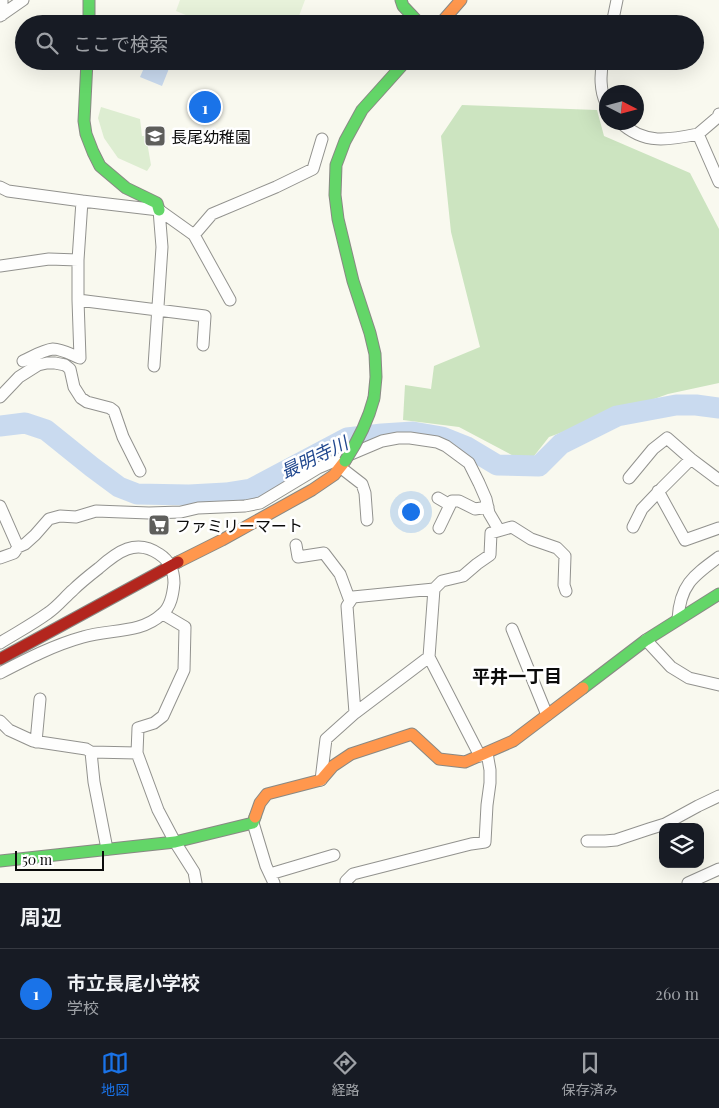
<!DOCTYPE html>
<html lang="ja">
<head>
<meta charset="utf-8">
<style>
  :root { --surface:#171b24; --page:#242831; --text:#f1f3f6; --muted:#9ea1a6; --line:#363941; --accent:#1a73e8 }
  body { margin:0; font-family:"Playfair Display","Noto Sans JP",serif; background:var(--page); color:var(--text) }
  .controls { position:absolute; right:15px; bottom:15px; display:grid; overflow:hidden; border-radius:10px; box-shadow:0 5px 20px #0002 }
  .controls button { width:45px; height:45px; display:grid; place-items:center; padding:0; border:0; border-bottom:1px solid var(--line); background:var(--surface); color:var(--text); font:25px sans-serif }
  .compass { position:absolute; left:599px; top:85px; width:45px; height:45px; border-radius:50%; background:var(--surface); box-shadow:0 5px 20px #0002; rotate:96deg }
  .scale { position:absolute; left:15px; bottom:12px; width:89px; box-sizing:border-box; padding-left:5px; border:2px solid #0b0b0b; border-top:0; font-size:14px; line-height:18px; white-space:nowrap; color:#0b0b0b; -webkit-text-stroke:4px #fff; paint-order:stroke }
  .you { position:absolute; left:410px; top:511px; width:18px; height:18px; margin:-12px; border:4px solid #fff; border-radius:50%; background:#1a73e8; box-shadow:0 0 0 8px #1a73e833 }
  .badge { display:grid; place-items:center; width:32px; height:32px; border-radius:50%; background:var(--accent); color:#fff; font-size:16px; font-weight:700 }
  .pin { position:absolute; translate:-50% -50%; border:2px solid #fff; box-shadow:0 1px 5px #0006 }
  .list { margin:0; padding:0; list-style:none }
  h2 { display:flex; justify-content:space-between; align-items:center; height:65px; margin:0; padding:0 20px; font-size:21px }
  h2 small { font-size:16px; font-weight:400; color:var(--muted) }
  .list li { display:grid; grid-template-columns:32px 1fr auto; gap:15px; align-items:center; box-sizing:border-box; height:90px; padding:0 20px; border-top:1px solid var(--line) }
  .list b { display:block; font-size:19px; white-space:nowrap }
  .list p { margin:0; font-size:16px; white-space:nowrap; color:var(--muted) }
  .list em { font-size:16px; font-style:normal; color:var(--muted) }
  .icon { flex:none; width:28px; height:28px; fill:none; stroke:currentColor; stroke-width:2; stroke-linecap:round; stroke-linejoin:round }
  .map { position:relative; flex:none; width:719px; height:883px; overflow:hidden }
  .search { position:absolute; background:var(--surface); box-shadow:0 5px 20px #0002; left:15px; right:15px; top:15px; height:55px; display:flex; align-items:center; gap:12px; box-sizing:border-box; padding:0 18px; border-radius:28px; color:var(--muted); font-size:19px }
  .sheet { height:155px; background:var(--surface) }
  nav { display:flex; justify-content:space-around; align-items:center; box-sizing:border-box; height:70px; border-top:1px solid var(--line); background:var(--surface); font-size:14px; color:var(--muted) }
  nav a { display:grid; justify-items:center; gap:2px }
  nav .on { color:var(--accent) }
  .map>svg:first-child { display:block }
</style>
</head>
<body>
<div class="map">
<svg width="719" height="883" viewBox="0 0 719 883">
  <rect width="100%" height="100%" fill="#f9f9ef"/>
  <path fill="#ddedd1" d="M101,107L140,119L142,136H146L151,165L147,171L118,158L104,138L98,118Z"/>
  <path fill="#cce4c0" d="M462,105L597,110L604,136L690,173L719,229V383L668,394L549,437L534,456L523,461L459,427L403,420L405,385L431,389L434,366L480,347L451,232L441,136Z"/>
  <path fill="#e7f2da" d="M180,0H305L296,24H208L176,11Z"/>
  <path fill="#c9daef" d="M147,61H172L162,86L140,77Z"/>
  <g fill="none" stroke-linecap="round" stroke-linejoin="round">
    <path stroke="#c9daef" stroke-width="21" d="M0,426L25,423L46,430L92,467L119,487L137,494L189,495L226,493L251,489L347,438L382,434L413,432L442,437L467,447L497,465L539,466L561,444L617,416L676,405H696L719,408"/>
    <g stroke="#92928e" stroke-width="13">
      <path id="street" d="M2,15V0
        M0,16L23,0
        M612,24L617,0
        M603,61C600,74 600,91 606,103
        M719,114L718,117L698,134L719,182
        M620,122C644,145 669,140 698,134
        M0,187L8,191L82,201
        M194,235L212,214L276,187L313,169L322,139
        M0,266L49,259L78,260L82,201L159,210L194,235L230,300
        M78,300L205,316L203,345
        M23,361C32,357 43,350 53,349C62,349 72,355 80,358L78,300V260
        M154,366L162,247L159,210
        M0,397L19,377L38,365L47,363H55L65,365L70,369L74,387L81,398L87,402L110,408L114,411L123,437L140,471
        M340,467L362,484L365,493L367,520
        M629,478L653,449L667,438L691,459L719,480
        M658,491L685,540L719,528
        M438,498L450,505
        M0,506L18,547L25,544L35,535L49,519L60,516L76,517L96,511L149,513L181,512L198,508L245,506L260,503L318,468L382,441L398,438H410L437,442L446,446L469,463L479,483L486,499L489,513L499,530
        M633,527L642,509L662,488L691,459
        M439,528L452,501H459L475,509L488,507
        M296,545L298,557L324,553L340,574L350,601
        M0,558L14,553L18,547
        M163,614L185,627L184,670L163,716L154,723L138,728L137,753L158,810L175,842L194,872L196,883
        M678,619C680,585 693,576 719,557
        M512,629L547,715
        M646,640L671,667L689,678L719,685
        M0,643C16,633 33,624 48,613C57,607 65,597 73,590C81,582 90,575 99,568C117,552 136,538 159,554C170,561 174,571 174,583C173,594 171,607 162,614C141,634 109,629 83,637C54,645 27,659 0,673
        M355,713L347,606L353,597L434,589
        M0,721L9,730L33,741L86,749L91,752L94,782L107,849
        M36,742L40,699
        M91,752L137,753
        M480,756L429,657L434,589L442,581L463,576L477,564L490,555L491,533L512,527L531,539L557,548L565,556L564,585L566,591
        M321,780L326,739L355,713L429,657
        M253,823L266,866L274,883
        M587,841H605L616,840L649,829L665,824L698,806L719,796
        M270,874L334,855
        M346,883V881L353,874L471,844L485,842L487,805L490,783V770L487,753
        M688,883L719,869"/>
    </g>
    <g stroke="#898984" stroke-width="13">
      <path id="fast" d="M89,0V24
        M401,0L403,6L420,24
        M87,61L84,121L86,134L93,152L100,166L126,188L157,203L159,210
        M374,398L376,377L375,354L370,333L353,281L338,219L335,195L336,165L345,141L362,110L406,61
        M583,688L646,640L719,594
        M0,861L175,842L253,823L255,817"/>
    </g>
    <g stroke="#898984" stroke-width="13">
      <path id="slow" d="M440,24L461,0
        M178,562L222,540L312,490L334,475L345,461
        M255,817L260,803L267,794L321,780L333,766L351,754L412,734L439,759L465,762L513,741L583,688"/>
    </g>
    <g stroke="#898984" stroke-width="13">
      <path id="jam" d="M0,659L178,562"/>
    </g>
    <use href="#street" stroke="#fefefd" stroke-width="11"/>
    <use href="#fast" stroke="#63d668" stroke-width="11"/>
    <use href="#slow" stroke="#ff974d" stroke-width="11"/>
    <use href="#jam" stroke="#b3261e" stroke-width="11"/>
    <g stroke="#898984" stroke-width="13" stroke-linecap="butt">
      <path id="fast-bridge" d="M345,461C358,441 368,421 374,398"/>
    </g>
    <use href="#fast-bridge" stroke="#63d668" stroke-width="11"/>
  </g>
  <defs>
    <g id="school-square" transform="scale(1.125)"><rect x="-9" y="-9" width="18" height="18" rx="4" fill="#5e5e5b" stroke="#fff"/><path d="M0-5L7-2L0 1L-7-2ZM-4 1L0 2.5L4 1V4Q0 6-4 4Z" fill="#fff"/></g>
    <g id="supermarket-square" transform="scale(1.125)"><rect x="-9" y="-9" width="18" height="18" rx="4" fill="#5e5e5b" stroke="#fff"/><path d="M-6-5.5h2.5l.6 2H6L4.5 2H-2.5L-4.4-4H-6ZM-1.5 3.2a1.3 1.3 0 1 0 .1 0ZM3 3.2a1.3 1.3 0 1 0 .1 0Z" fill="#fff"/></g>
  </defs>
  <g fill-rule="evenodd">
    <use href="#school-square" x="155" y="136"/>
    <use href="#supermarket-square" x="159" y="525"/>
  </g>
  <g text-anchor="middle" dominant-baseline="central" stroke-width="5" stroke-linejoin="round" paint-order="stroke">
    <g font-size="16" fill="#0b0b0b" stroke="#fff" text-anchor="start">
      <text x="171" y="136">長尾幼稚園</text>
      <text x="175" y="525">ファミリーマート</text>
    </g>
    <g font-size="18" font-style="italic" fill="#21488f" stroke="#fff">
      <text transform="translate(314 457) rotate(-26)">最明寺川</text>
    </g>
    <g font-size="18" font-weight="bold" fill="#0b0b0b" stroke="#fff">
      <text x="517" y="676">平井一丁目</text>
    </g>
  </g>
</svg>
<div class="controls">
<button><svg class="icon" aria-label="layers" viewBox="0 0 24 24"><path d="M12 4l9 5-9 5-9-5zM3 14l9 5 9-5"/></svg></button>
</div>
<svg class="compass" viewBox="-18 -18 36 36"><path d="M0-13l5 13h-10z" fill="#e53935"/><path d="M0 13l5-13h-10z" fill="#9ea1a6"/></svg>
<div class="scale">50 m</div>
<div class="you"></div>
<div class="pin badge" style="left:205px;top:107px">1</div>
<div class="search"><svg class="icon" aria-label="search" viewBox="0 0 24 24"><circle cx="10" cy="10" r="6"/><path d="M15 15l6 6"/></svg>ここで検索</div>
</div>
<section class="sheet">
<h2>周辺<small></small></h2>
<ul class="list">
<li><span class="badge">1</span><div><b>市立長尾小学校</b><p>学校</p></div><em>260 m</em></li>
</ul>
</section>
<nav>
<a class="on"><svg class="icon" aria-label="map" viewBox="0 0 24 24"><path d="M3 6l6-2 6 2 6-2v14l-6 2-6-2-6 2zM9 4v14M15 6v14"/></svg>地図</a>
<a><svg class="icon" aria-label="directions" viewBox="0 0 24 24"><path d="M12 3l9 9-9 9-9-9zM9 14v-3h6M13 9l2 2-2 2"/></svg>経路</a>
<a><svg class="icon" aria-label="saved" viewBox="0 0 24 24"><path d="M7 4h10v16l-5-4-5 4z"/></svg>保存済み</a>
</nav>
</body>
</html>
